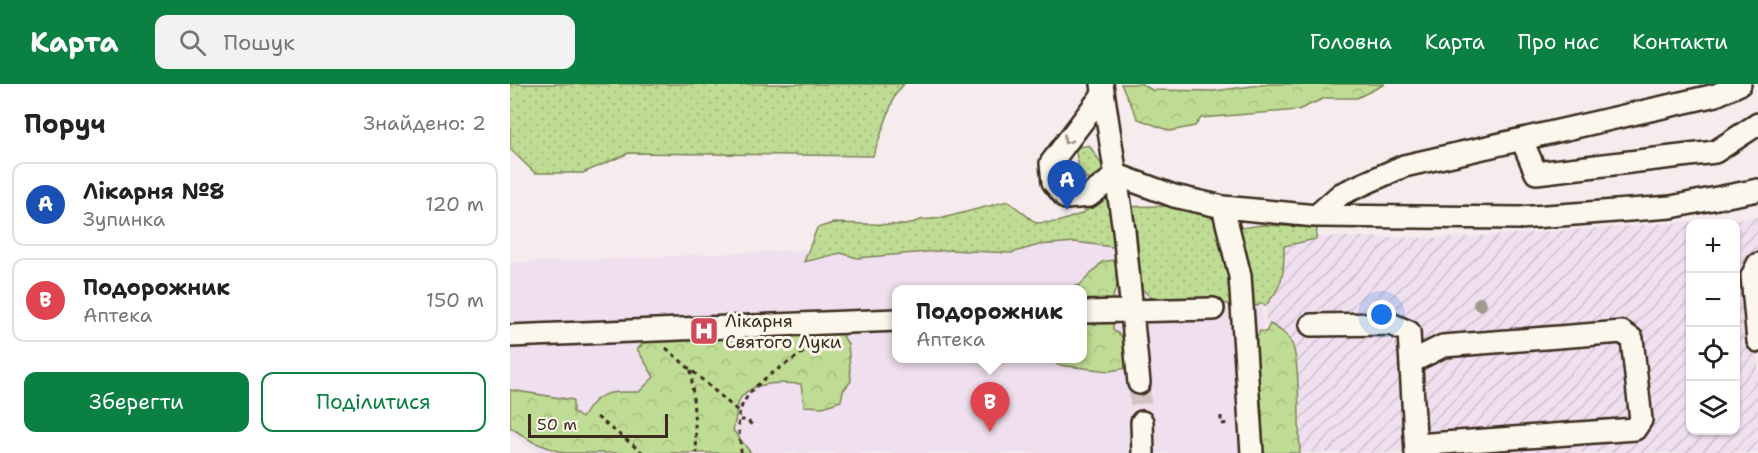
<!DOCTYPE html>
<html lang="uk">
<head>
<meta charset="utf-8">
<style>
  :root { --surface:#fff; --page:#f2f2f2; --text:#222; --muted:#767676; --line:#e0e0e0; --accent:#0b8043 }
  body { margin:0; font-family:"Shantell Sans",sans-serif; background:var(--page); color:var(--text) }
  .controls { position:absolute; right:18px; bottom:18px; display:grid; overflow:hidden; border-radius:12px; box-shadow:0 2px 4px #0004 }
  .controls button { width:54px; height:54px; display:grid; place-items:center; padding:0; border:0; border-bottom:2px solid var(--line); background:var(--surface); color:var(--text); font:30px sans-serif }
  .scale { position:absolute; left:18px; bottom:15px; width:140px; box-sizing:border-box; padding-left:6px; border:3px solid #3b2a1e; border-top:0; font-size:16px; line-height:21px; white-space:nowrap; color:#3b2a1e; -webkit-text-stroke:4px #fbf7ec; paint-order:stroke }
  .you { position:absolute; left:872px; top:231px; width:21px; height:21px; margin:-15px; border:4px solid #fff; border-radius:50%; background:#1a73e8; box-shadow:0 0 0 9px #1a73e833 }
  .badge { display:grid; place-items:center; width:39px; height:39px; border-radius:50%; background:var(--accent); color:#fff; font-size:20px; font-weight:700 }
  .pin { position:absolute; translate:-50% -50px; filter:drop-shadow(0 2px 3px #0008) }
  .pin::after { content:''; position:absolute; top:32px; width:21px; height:18px; background:inherit; clip-path:polygon(0 0,100% 0,50% 100%) }
  .popup { position:absolute; left:382px; top:201px; width:195px; height:78px; box-sizing:border-box; display:grid; place-content:center; border-radius:12px; background:var(--surface); filter:drop-shadow(0 2px 4px #0005); font-size:20px; white-space:nowrap; color:var(--muted) }
  .popup b { font-size:22px; color:var(--text) }
  .popup::after { content:''; position:absolute; left:50%; top:100%; margin-left:-12px; border:12px solid transparent; border-top-color:var(--surface) }
  .list { margin:0; padding:0; list-style:none }
  h2 { display:flex; justify-content:space-between; align-items:center; height:78px; margin:0; padding:0 24px; font-size:26px }
  h2 small { font-size:20px; font-weight:400; color:var(--muted) }
  .list li { display:grid; grid-template-columns:39px 1fr auto; gap:18px; align-items:center; box-sizing:border-box; height:84px; margin:0 12px 12px; padding:0 12px; border:2px solid var(--line); border-radius:12px }
  .list b { display:block; font-size:22px; white-space:nowrap }
  .list p { margin:0; font-size:20px; white-space:nowrap; color:var(--muted) }
  .list em { font-size:20px; font-style:normal; color:var(--muted) }
  .actions { display:flex; gap:12px; padding:18px 24px }
  .actions a { flex:1; padding:14px 0; border:2px solid var(--accent); border-radius:12px; text-align:center; font-size:21px; color:var(--accent) }
  .actions .main { background:var(--accent); color:#fff }
  .icon { flex:none; width:33px; height:33px; fill:none; stroke:currentColor; stroke-width:2; stroke-linecap:round; stroke-linejoin:round }
  .map { position:relative; flex:none; width:1248px; height:369px; overflow:hidden }
  header { display:flex; align-items:center; gap:36px; box-sizing:border-box; height:84px; padding:0 30px; background:var(--accent); color:#fff }
  header strong { font-size:28px }
  nav { display:flex; gap:33px; margin-inline-start:auto; font-size:21px }
  .search { width:420px; height:54px; background:var(--page); display:flex; align-items:center; gap:15px; box-sizing:border-box; padding:0 21px; border-radius:12px; color:var(--muted); font-size:22px }
  main { display:flex }
  aside { flex:1; background:var(--surface) }
  .map>svg:first-child { display:block }
</style>
</head>
<body>
<header>
<strong>Карта</strong>
<div class="search"><svg class="icon" aria-label="search" viewBox="0 0 24 24"><circle cx="10" cy="10" r="6"/><path d="M15 15l6 6"/></svg>Пошук</div>
<nav><a>Головна</a><a>Карта</a><a>Про нас</a><a>Контакти</a></nav>
</header>
<main>
<aside>
<h2>Поруч<small>Знайдено: 2</small></h2>
<ul class="list">
<li><span class="badge" style="background:#1a4fb4">A</span><div><b>Лікарня №8</b><p>Зупинка</p></div><em>120 m</em></li>
<li><span class="badge" style="background:#e0444e">B</span><div><b>Подорожник</b><p>Аптека</p></div><em>150 m</em></li>
</ul>
<div class="actions"><a class="main">Зберегти</a><a>Поділитися</a></div>
</aside>
<div class="map">
<svg width="1248" height="369" viewBox="0 0 1248 369">
  <defs>
    <pattern id="industrial-furrows" width="10" height="10" patternUnits="userSpaceOnUse" patternTransform="scale(1.5)"><rect width="10" height="10" fill="#f0dfee"/><path d="M-1 1l2-2M0 10L10 0M9 11l2-2" fill="none" stroke="#cfc0cc"/></pattern>
    <pattern id="grass-dots" width="8" height="8" patternUnits="userSpaceOnUse" patternTransform="scale(1.5)"><rect width="8" height="8" fill="#bfdc94"/><path d="M2 2h.1M6 6h.1" fill="none" stroke="#a5bd7f" stroke-width="1.8" stroke-linecap="round"/></pattern>
    <pattern id="forest-crowns" width="20" height="18" patternUnits="userSpaceOnUse" patternTransform="scale(1.5)"><rect width="20" height="18" fill="#bfdc94"/><path d="M2 6a3 3 0 1 1 6 0M12 15a3 3 0 1 1 6 0" fill="none" stroke="#a5bd7f"/></pattern>
  </defs>
  <rect width="100%" height="100%" fill="#f6eced"/>
  <filter id="ink" filterUnits="userSpaceOnUse"><feTurbulence type="fractalNoise" baseFrequency=".0167" numOctaves="2"/><feDisplacementMap in="SourceGraphic" scale="12" xChannelSelector="R" yChannelSelector="G"/><feConvolveMatrix kernelMatrix="1 2 1 2 8 2 1 2 1" color-interpolation-filters="sRGB"/></filter>
  <g filter="url(#ink)">
    <path fill="#f0dfee" fill-rule="evenodd" d="M748,146L759,369H28L0,349V179ZM387,206H573V274H387Z"/>
    <path fill="url(#industrial-furrows)" fill-rule="evenodd" d="M1248,133V369H761L752,152L944,154ZM1180,140H1226V346H1180Z"/>
    <path fill="url(#grass-dots)" stroke="#7d8359" stroke-width="1.5" d="M0,0H394L385,11L363,72L119,69L73,89H25L0,65Z
      M579,61L604,99L609,123L691,121L708,127L717,146L752,141L807,144L806,155L774,162C774,190 774,201 755,222L752,219L747,222L643,215L616,191L612,171L603,163L565,158L529,161L501,169L440,166L347,174L331,169L294,178L307,144L323,139L396,141L410,136L433,134L498,117L526,139L548,138L571,130L582,123L586,109L569,84L565,64Z"/>
    <path fill="url(#forest-crowns)" stroke="#7d8359" stroke-width="1.5" d="M611,0H632L642,6L704,7L758,0H875L847,14H815L788,26L691,34L685,42L660,47L628,35Z
      M603,176C618,195 606,198 602,216C600,225 603,236 603,246L619,257L624,283L599,287L548,281L543,275L573,274V206L555,205L570,201L592,178Z
      M760,240C769,245 776,249 781,258C791,276 788,344 790,369H750L752,328L743,262L750,247L756,248Z
      M327,243L338,260L341,297L333,307L331,317L313,323L294,322L291,300C273,299 239,296 229,317C226,325 226,337 223,346L241,369H53L23,358L0,343V306L63,316V328L72,334C88,306 99,308 129,308L144,293L127,265L132,261L121,244Z"/>
    <g fill="none" stroke-linecap="round" stroke-linejoin="round">
      <path stroke="#d1c5c4" stroke-width="21" stroke-dasharray="21 10" stroke-linecap="butt" d="M629,299L632,338"/>
      <g stroke="#3b2a1e" stroke-width="26">
        <path id="minor" d="M592,0L614,146L629,299
          M593,10L541,79L543,98L556,114L579,112L607,91
          M1012,56L1026,89L1205,68L1248,40
          M607,91L664,112L713,123L806,132L1009,134L1161,123L1248,106
          M713,123L730,192L742,369
          M806,132L831,110L894,82L1206,11L1230,0
          M1248,180L1242,192L1248,257
          M573,228L703,225
          M801,241L881,240L899,248L906,369
          M0,252L387,236
          M901,278L933,262L1112,248L1122,255L1131,336L1125,345L906,361
          M632,338L633,369"/>
      </g>
      <path stroke="#3b2a1e" stroke-width="3" stroke-dasharray="4.5 4.5" stroke-linecap="butt" d="M156,264L229,328
        M181,286L187,369
        M711,332V340L720,339
        M87,333L133,369
        M230,336H237L243,342
        M231,369C231,357 226,338 230,327C240,295 282,280 305,259"/>
      <use href="#minor" stroke="#fbf7ec" stroke-width="21"/>
    </g>
    <circle fill="#a19a8c" cx="970" cy="220" r="7"/>
    <defs><path id="oneway-chevron" d="M-2-3.5L2.5 0L-2 3.5" fill="none" stroke-width="1.6" stroke-linecap="round" stroke-linejoin="round" transform="scale(1.5)"/></defs>
    <use stroke="#9b9085" href="#oneway-chevron" transform="translate(557 56) rotate(125)"/>
  </g>
  <defs>
    <g id="hospital-square" transform="scale(1.5)"><rect x="-9" y="-9" width="18" height="18" rx="4" fill="#d1495b" stroke="#fbf7ec"/><path d="M-5-5h3v3.5h4V-5h3V5h-3V1.5h-4V5h-3Z" fill="#fff"/></g>
  </defs>
  <g fill-rule="evenodd">
    <use href="#hospital-square" x="194" y="247"/>
  </g>
  <g text-anchor="middle" dominant-baseline="central" stroke-width="6" stroke-linejoin="round" paint-order="stroke">
    <g font-size="18" fill="#3b2a1e" stroke="#fbf7ec" text-anchor="start">
      <text x="215" y="237">Лікарня<tspan x="215" dy="21">Святого Луки</tspan></text>
    </g>
  </g>
</svg>
<div class="controls">
<button>+</button>
<button>−</button>
<button><svg class="icon" aria-label="locate" viewBox="0 0 24 24"><circle cx="12" cy="12" r="6"/><path d="M12 2v4M12 18v4M2 12h4M18 12h4"/></svg></button>
<button><svg class="icon" aria-label="layers" viewBox="0 0 24 24"><path d="M12 4l9 5-9 5-9-5zM3 14l9 5 9-5"/></svg></button>
</div>
<div class="scale">50 m</div>
<div class="you"></div>
<div class="pin badge" style="left:557px;top:126px;background:#1a4fb4">A</div>
<div class="pin badge" style="left:480px;top:348px;background:#e0444e">B</div>
<div class="popup"><b>Подорожник</b>Аптека</div>
</div>
</main>
</body>
</html>
